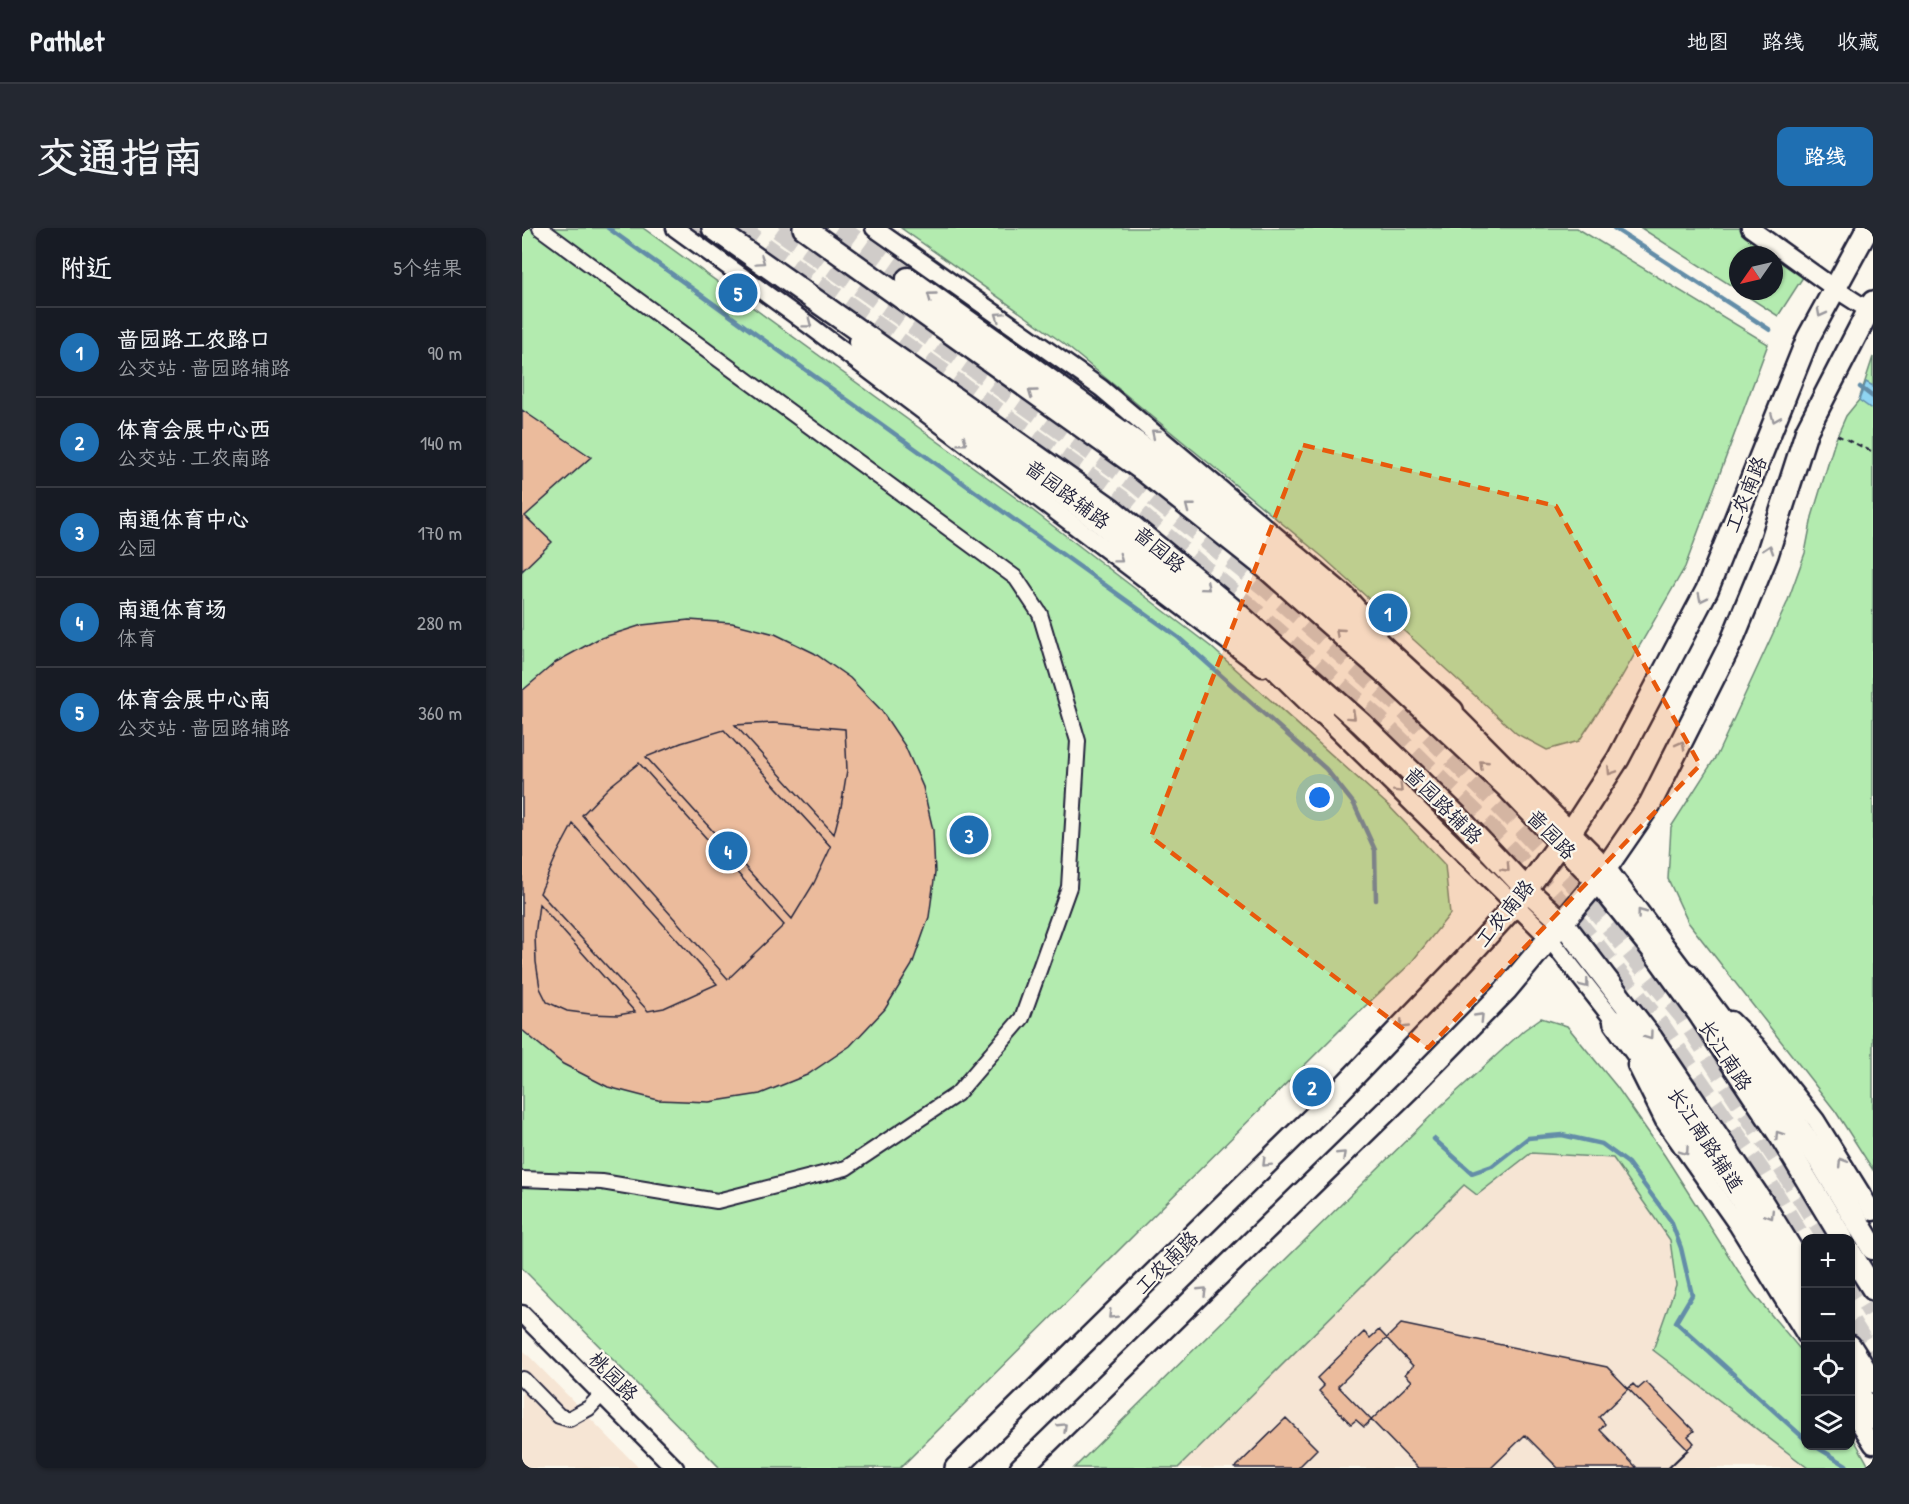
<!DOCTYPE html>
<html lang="zh">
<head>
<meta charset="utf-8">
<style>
  :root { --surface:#171b24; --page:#242831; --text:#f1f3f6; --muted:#9ea1a6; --line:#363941; --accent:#1f6fb2 }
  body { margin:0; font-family:"Patrick Hand","LXGW WenKai TC",sans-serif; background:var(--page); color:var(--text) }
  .controls { position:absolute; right:18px; bottom:18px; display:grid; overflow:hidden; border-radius:12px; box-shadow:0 2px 4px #0004 }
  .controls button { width:54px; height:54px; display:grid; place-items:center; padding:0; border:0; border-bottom:2px solid var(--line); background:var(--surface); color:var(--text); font:30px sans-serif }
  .compass { position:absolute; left:1207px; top:18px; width:54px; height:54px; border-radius:50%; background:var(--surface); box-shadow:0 2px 4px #0004; rotate:236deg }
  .you { position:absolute; left:798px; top:570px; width:21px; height:21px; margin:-15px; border:4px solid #fff; border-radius:50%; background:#1a73e8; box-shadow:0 0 0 9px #1a73e833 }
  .badge { display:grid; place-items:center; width:39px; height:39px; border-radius:50%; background:var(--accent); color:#fff; font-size:20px; font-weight:700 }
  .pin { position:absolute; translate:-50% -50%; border:3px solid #fff; box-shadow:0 2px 6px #0006 }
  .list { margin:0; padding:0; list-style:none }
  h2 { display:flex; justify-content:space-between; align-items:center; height:78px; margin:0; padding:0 24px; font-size:26px }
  h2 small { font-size:20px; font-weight:400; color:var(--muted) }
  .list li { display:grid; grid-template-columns:39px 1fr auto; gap:18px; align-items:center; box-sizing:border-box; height:90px; padding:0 24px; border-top:2px solid var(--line) }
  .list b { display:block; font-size:22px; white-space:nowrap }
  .list p { margin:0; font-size:20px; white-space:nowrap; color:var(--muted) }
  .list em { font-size:20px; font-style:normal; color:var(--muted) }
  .icon { flex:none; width:33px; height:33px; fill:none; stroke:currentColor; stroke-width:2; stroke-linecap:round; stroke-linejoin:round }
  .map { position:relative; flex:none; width:1351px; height:1240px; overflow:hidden; border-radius:12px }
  header { display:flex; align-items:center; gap:36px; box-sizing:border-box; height:84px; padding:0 30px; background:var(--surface); border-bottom:2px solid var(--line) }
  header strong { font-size:28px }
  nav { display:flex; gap:33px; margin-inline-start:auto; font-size:21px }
  .intro { display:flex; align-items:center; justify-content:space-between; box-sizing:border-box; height:144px; padding:0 36px }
  h1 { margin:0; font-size:42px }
  .button { padding:15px 27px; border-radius:12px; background:var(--accent); color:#fff; font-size:21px; font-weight:700 }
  main { display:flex; gap:36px; padding:0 36px }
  aside { flex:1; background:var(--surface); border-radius:12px; box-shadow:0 2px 4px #0004 }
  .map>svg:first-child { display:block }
</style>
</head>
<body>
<header>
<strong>Pathlet</strong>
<nav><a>地图</a><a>路线</a><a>收藏</a></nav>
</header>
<div class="intro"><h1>交通指南</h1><a class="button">路线</a></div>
<main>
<aside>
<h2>附近<small>5个结果</small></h2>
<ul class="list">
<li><span class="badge">1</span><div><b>啬园路工农路口</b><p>公交站 · 啬园路辅路</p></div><em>90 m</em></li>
<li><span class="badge">2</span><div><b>体育会展中心西</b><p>公交站 · 工农南路</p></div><em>140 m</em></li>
<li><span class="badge">3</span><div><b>南通体育中心</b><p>公园</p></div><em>170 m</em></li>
<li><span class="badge">4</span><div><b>南通体育场</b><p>体育</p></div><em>280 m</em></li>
<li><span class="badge">5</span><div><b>体育会展中心南</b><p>公交站 · 啬园路辅路</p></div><em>360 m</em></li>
</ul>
</aside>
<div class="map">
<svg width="1351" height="1240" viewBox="0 0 1351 1240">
  <rect width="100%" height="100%" fill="#fbf7ec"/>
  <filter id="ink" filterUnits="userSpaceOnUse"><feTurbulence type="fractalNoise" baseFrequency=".0167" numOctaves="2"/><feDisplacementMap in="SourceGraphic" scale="12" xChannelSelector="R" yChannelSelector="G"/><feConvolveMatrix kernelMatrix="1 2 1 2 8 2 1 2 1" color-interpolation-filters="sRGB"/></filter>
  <g filter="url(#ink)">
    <path fill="#f6e5d4" d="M1009,925L1091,930L1148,1012L1154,1057L1132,1122L1286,1240H656L942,957L955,967Z
      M0,1121L117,1240H0Z"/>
    <path fill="#b3ebaf" stroke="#6a8675" stroke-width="1.5" d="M0,0H121L501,275L688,418L867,578L923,637L928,686L888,736L821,799L378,1240H198L0,1040Z
      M379,0H1055L1246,116L1163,339L1099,450L1057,513L1025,522L995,506L802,330L541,115Z
      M1119,0H1219L1285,43L1256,88L1217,63H1252V27H1216V62Z
      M1351,129V942L1314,884L1166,694L1146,651L1149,599L1195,527L1265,375L1283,325L1290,289L1313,213L1324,188L1337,172Z
      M1019,790L1045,798L1095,859L1143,928L1229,1063L1283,1127L1284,1218H1328L1329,1206L1348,1240H1286L1131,1122L1154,1057L1148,1012L1091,930L1009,925L955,967L942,957L656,1240H552L920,877L1002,802Z"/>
    <path fill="#8fd4f1" stroke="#638da8" stroke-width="1.5" d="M1344,154L1351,158V182L1337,172Z"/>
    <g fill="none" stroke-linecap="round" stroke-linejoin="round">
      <path stroke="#638da8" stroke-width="4.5" d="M86,0L657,410L804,541L832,576L853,622L854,672
        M1092,0L1248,102
        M1338,159L1351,169
        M912,911L950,945L970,938L1006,910L1040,907L1080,916L1106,935L1149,993L1159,1020L1170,1067L1154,1094L1284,1212
        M1293,1218L1324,1237L1326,1240"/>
    </g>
    <path fill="#ebbb9c" stroke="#22223b" stroke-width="1.5" fill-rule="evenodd" d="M0,182L69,229L3,288L30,314L0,343Z
      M167,392L210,395L253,406L292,425L328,450L359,482L383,518L401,559L411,602L413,645L407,689L390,737L363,781L328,818L285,847L238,866L187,874L136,872L86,859L41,836L0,802V463L34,434L76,411L120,397ZM251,495L323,501L325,542L319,579L312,606L213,497ZM202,502L309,619L292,655L270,691L124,529L159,515ZM117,535L262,697L206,751L60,587L87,559ZM51,596L195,756L142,780L126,783L18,665L36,624ZM17,676L113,784L96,787L68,786L45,783L25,774L18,760L14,734L13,708Z
      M251,495L323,501L325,542L319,579L312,606L213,497Z
      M202,502L309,619L292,655L270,691L124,529L159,515Z
      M117,535L262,697L206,751L60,587L87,559Z
      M51,596L195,756L142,780L126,783L18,665L36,624Z
      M17,676L113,784L96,787L68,786L45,783L25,774L18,760L14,734L13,708Z
      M879,1096L1085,1139L1166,1222L1147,1240H1036L1003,1207L969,1240H896L816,1158Z
      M857,1102L891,1138L883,1146L890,1153L842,1199L834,1192L829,1196L797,1163L802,1158L795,1150L842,1104L848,1110Z
      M1124,1154L1172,1203L1166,1208L1172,1215L1146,1240H1115L1078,1202L1083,1196L1077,1189L1111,1156L1116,1161Z
      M764,1190L795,1221L776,1240H713Z"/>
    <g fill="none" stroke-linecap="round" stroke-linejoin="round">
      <path stroke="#d0ccc9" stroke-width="22" stroke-dasharray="22 11" stroke-linecap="butt" d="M167,0L305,93
        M215,0L598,272L724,378L855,492L954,588L1039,677L1136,796L1239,946L1284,1020
        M257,0L613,253L748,361L875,473L973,571L1051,652L1163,788L1257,931L1306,1010
        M315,0L386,51
        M1328,1047L1351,1084
        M1328,1095L1351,1132"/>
      <g stroke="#22223b" stroke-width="18">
        <path id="minor" d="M0,951L80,954L195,973L324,940L435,866L500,790L547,659L556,513L518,386L494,350L18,0
          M1,1151L37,1188L47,1191L67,1180L80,1166"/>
      </g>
      <g stroke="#22223b" stroke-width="21">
        <path id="tertiary" d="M153,0L287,97L741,440
          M352,0L579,160L824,367L856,403
          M1228,0L1312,60L1351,85
          M922,475L1084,638L1172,755
          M790,477L1027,710L1093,794L1097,803
          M1209,792L1235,818L1294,892L1351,984
          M1114,837L1142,893L1216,998L1284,1108
          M0,1086L153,1240
          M1328,1181L1351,1217"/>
      </g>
      <g stroke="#22223b" stroke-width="26">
        <path id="primary" d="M191,0L588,280L715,385L840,496L935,588L1004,661L1041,695L1130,811L1240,974L1284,1045
          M282,0L622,243L743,339L862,444L984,558L1075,653L1130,721L1176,784L1259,909L1320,1010
          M1328,1024L1351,1061
          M1328,1118L1351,1154
          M434,1240L808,873L941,734L993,677L1039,614L1050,602L1096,531L1185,362L1286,110L1346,0
          M499,1240L887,861L984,762L1075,653L1128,576L1209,415L1245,327L1285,202L1351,74"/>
      </g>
      <g stroke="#22223b" stroke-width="27">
        <path id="trunk" d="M386,51L664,251L785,350L930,483
          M338,114L580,295L723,410L799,484
          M1165,747L1251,862L1300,935L1351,1020
          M1093,794L1219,970L1284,1077
          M1328,1152L1351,1189"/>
      </g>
      <path stroke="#22223b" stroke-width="2" stroke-dasharray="6 4.5" stroke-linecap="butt" d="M1315,207L1351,224"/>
      <use href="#minor" stroke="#fbf7ec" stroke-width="14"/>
      <use href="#tertiary" stroke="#fbf7ec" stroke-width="16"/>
      <use href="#primary" stroke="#fbf7ec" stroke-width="21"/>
      <use href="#trunk" stroke="#fbf7ec" stroke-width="22"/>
    </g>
    <defs><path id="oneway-chevron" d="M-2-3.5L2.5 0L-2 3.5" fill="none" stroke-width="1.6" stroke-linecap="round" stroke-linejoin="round" transform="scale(1.5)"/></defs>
    <g stroke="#99979c">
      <use href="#oneway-chevron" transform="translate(239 33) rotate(35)"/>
      <use href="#oneway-chevron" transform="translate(409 68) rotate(-144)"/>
      <use href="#oneway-chevron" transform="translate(1299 85) rotate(118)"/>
      <use href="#oneway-chevron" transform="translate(477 88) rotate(-145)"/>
      <use href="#oneway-chevron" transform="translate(286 96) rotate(37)"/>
      <use href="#oneway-chevron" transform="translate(510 165) rotate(-144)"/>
      <use href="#oneway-chevron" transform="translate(1253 190) rotate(112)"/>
      <use href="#oneway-chevron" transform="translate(633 205) rotate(-140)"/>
      <use href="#oneway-chevron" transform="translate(441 214) rotate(37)"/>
      <use href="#oneway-chevron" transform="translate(667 279) rotate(-142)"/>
      <use href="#oneway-chevron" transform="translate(1247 321) rotate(-72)"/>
      <use href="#oneway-chevron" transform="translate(597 331) rotate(37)"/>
      <use href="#oneway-chevron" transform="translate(684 359) rotate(40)"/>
      <use href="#oneway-chevron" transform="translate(1180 370) rotate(117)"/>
      <use href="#oneway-chevron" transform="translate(817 404) rotate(-139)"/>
      <use href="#oneway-chevron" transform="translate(830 488) rotate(42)"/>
      <use href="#oneway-chevron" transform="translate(1159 517) rotate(-62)"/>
      <use href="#oneway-chevron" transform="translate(961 536) rotate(-137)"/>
      <use href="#oneway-chevron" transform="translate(1089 543) rotate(123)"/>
      <use href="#oneway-chevron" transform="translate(877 561) rotate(45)"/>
      <use href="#oneway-chevron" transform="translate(984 640) rotate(47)"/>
      <use href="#oneway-chevron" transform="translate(1119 685) rotate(-127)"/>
      <use href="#oneway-chevron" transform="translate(1063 756) rotate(52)"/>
      <use href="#oneway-chevron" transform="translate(958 789) rotate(-46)"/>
      <use href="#oneway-chevron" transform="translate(881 797) rotate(134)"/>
      <use href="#oneway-chevron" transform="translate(1127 808) rotate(54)"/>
      <use href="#oneway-chevron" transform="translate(1257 907) rotate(-123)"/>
      <use href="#oneway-chevron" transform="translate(1163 923) rotate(55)"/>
      <use href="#oneway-chevron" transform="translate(820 927) rotate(-44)"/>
      <use href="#oneway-chevron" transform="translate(1320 934) rotate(-122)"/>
      <use href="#oneway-chevron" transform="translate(744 935) rotate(135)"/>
      <use href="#oneway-chevron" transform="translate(1248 987) rotate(58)"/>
      <use href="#oneway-chevron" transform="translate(681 1063) rotate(-44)"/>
      <use href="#oneway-chevron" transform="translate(590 1087) rotate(135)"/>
      <use href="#oneway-chevron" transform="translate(541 1199) rotate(-44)"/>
    </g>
  </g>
  <path fill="#e8590c" fill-opacity="0.2" stroke="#e8590c" stroke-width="4.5" stroke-dasharray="12 8" stroke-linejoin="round" d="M781,217L1034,278L1178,537L906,820L629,609Z"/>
  <g text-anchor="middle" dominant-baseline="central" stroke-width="4.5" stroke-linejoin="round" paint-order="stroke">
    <g font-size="20" fill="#22223b" stroke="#fbf7ec">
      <text transform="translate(546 266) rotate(37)">啬园路辅路</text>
      <text transform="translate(1223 266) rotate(-68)">工农南路</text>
      <text transform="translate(638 321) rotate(40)">啬园路</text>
      <text transform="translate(922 577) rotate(45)">啬园路辅路</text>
      <text transform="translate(1030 606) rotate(46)">啬园路</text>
      <text transform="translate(982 685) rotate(-51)">工农南路</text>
      <text transform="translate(1204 827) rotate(57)">长江南路</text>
      <text transform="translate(1184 911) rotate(57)">长江南路辅道</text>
      <text transform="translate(644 1034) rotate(-45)">工农南路</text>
      <text transform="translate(92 1148) rotate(45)">桃园路</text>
    </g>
  </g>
</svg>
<div class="controls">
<button>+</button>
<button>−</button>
<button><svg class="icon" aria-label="locate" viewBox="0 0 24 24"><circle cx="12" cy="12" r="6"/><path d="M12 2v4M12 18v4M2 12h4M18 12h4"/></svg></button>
<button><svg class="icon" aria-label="layers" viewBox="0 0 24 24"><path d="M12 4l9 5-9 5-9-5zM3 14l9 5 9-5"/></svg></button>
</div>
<svg class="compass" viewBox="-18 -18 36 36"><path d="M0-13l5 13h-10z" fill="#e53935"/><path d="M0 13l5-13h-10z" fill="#9ea1a6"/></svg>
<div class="you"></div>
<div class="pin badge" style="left:866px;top:385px">1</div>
<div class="pin badge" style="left:790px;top:859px">2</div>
<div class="pin badge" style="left:447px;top:607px">3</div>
<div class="pin badge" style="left:206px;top:623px">4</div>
<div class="pin badge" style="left:216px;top:65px">5</div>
</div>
</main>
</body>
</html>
